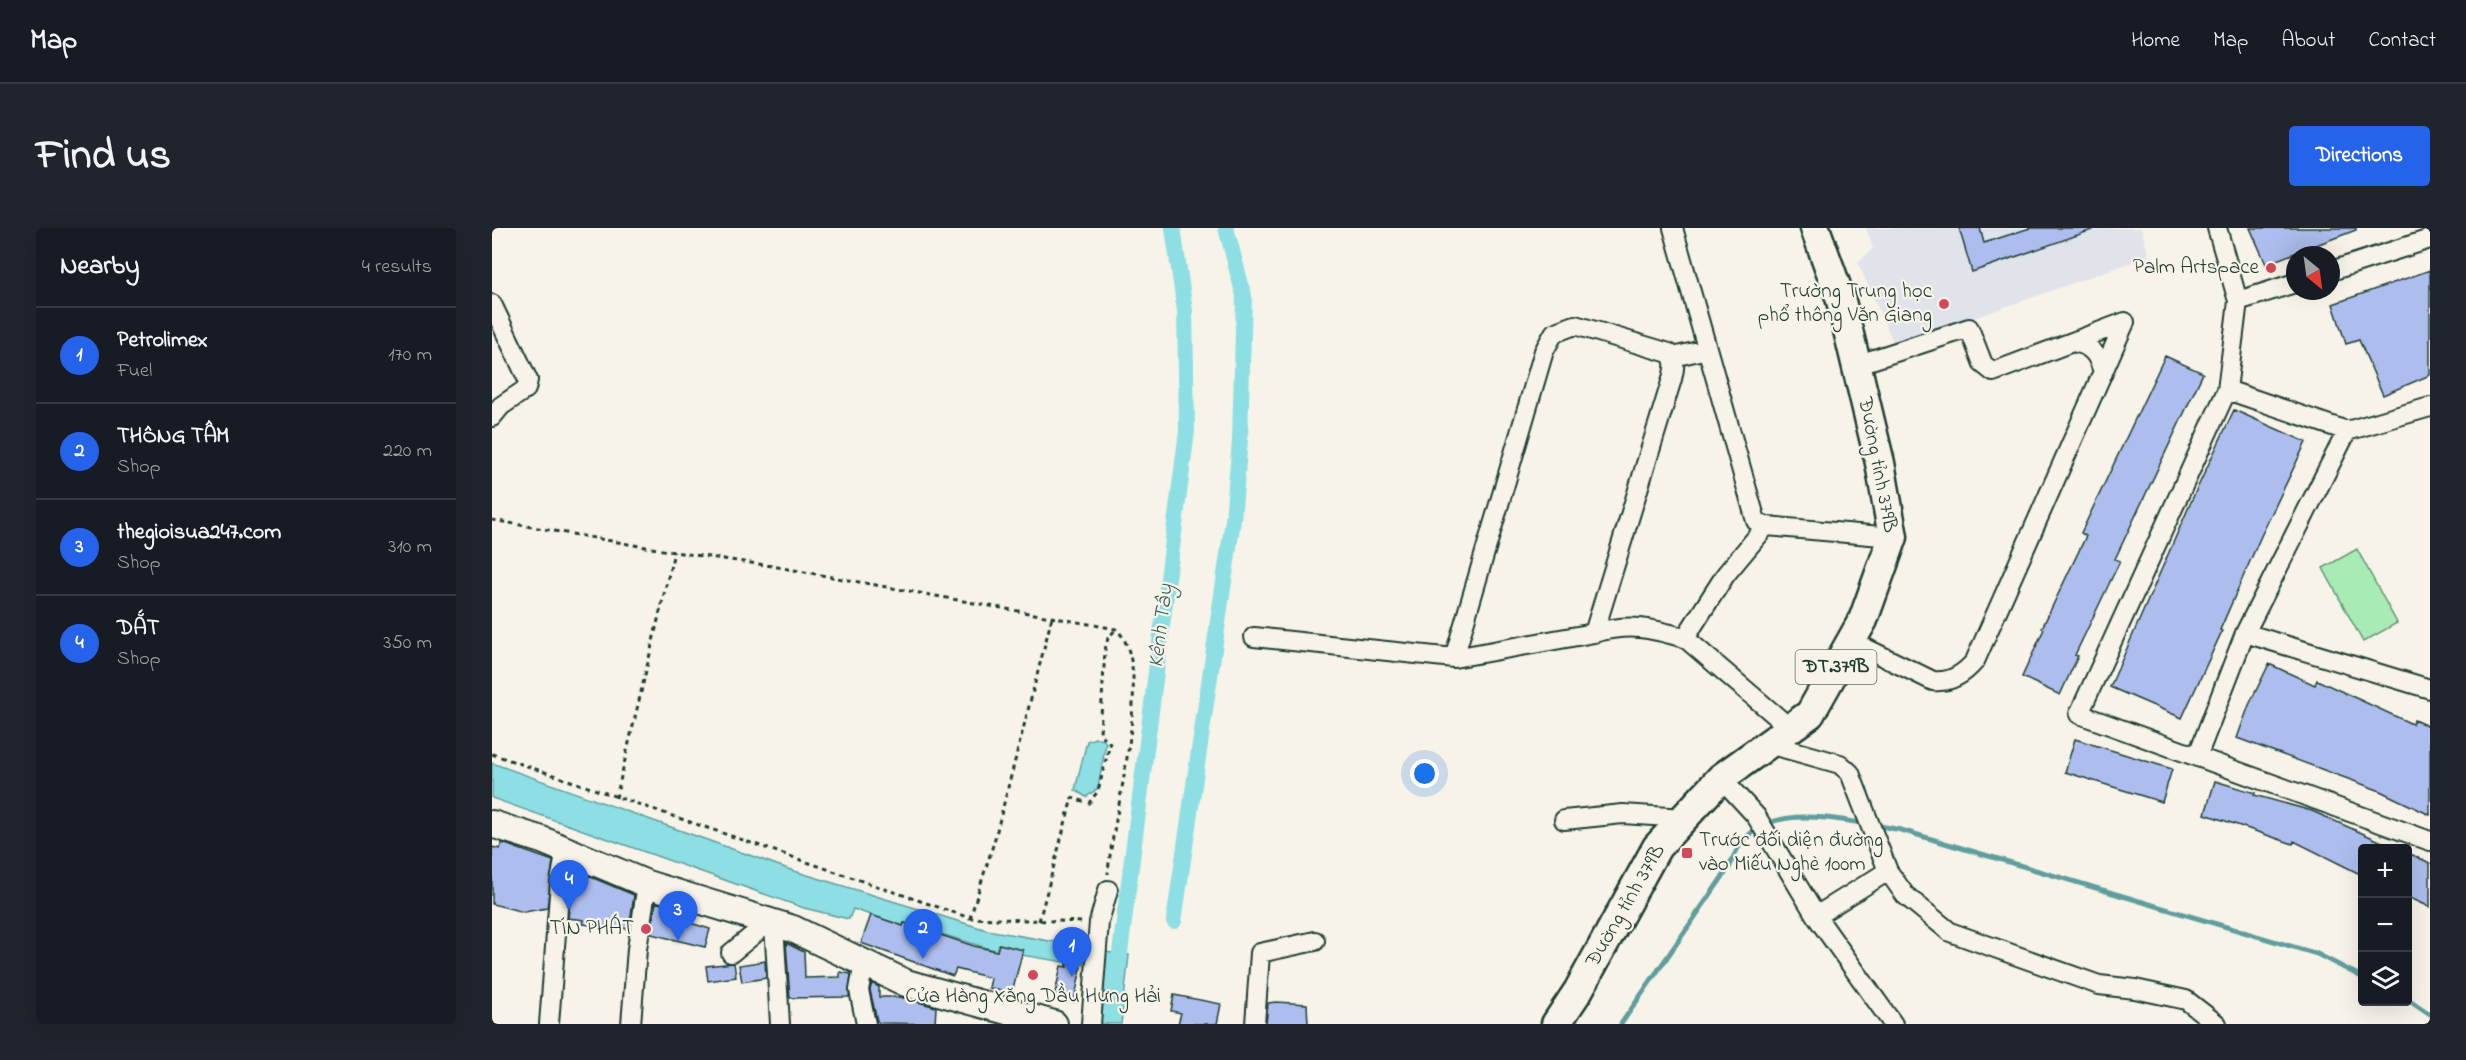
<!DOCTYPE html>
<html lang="en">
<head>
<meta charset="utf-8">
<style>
  :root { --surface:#171b24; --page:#20242c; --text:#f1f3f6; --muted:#9ea1a6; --line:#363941; --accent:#2563eb }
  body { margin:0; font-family:"Indie Flower",sans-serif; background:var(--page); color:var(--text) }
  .controls { position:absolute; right:18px; bottom:18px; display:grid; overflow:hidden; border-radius:6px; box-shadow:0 6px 24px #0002 }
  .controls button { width:54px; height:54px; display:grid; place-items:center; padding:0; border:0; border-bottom:2px solid var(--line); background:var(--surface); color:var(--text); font:30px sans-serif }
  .compass { position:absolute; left:1794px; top:18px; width:54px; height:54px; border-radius:50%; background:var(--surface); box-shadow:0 6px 24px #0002; rotate:151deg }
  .you { position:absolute; left:933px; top:546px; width:21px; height:21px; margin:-15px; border:4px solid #fff; border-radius:50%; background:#1a73e8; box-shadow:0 0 0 9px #1a73e833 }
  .badge { display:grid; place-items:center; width:39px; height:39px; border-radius:50%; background:var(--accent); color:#fff; font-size:20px; font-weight:700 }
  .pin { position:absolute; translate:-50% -50px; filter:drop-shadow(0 2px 3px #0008) }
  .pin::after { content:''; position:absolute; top:32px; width:21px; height:18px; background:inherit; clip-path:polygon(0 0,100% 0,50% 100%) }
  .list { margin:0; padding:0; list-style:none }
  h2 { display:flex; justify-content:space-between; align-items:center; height:78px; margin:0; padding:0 24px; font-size:26px }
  h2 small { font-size:20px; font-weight:400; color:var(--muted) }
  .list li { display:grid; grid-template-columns:39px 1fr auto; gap:18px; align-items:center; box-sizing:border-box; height:96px; padding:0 24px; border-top:2px solid var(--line) }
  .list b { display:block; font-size:22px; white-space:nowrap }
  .list p { margin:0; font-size:20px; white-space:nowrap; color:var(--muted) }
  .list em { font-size:20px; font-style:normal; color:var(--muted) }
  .icon { flex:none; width:33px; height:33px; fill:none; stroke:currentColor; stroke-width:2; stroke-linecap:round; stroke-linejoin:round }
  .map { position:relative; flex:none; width:1938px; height:796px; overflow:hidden; border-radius:6px }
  header { display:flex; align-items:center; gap:36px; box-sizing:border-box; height:84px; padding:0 30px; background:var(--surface); border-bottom:2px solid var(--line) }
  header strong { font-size:28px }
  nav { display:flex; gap:33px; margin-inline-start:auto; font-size:21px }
  .intro { display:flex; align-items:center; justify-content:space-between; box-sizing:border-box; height:144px; padding:0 36px }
  h1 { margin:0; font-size:42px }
  .button { padding:15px 27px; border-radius:6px; background:var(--accent); color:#fff; font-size:21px; font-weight:700 }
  main { display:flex; gap:36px; padding:0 36px }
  aside { flex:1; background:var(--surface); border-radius:6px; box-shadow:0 6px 24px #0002 }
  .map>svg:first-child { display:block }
</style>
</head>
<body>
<header>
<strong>Map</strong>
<nav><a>Home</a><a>Map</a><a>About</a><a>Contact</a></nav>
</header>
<div class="intro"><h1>Find us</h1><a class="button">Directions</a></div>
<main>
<aside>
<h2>Nearby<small>4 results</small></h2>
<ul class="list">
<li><span class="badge">1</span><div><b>Petrolimex</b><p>Fuel</p></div><em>170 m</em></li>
<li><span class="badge">2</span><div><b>THÔNG TÂM</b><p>Shop</p></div><em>220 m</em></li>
<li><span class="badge">3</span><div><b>thegioisua247.com</b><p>Shop</p></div><em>310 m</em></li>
<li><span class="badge">4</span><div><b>DẮT</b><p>Shop</p></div><em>350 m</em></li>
</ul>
</aside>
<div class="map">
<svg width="1938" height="796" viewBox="0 0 1938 796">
  <rect width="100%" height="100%" fill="#f7f3e8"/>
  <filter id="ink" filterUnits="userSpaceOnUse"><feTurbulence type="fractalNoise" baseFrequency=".0167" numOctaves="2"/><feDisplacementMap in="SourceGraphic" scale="12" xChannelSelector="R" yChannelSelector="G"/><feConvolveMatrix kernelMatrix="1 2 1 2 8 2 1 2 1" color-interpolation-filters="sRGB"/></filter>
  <g filter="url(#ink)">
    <path fill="#e1e3ea" d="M1374,0H1649L1657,28L1403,118L1366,35L1381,20Z"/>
    <path fill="#a8ebb5" stroke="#649474" stroke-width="1.5" d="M1865,321L1905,395L1871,414L1831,340Z"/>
    <path fill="#8ddfe4" stroke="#619e9e" stroke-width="1.5" d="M603,510L612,512L614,515L606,560L594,569L583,562L595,513Z
      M0,535L299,642L495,702L580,717V724L593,726L591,737L505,723L413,695L411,698L361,681L357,691L312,680L0,570Z
      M613,724L637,727L629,796H602Z"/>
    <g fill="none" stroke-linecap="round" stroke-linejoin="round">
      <path stroke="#619e9e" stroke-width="5" d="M1383,597L1409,602L1825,726L1870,749
        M1916,771L1938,786
        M1129,796L1238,638C1257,576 1324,587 1374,596"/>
      <path stroke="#8ddfe4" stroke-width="16" d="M682,693L741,292L748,212L752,68L734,0
        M625,748L695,203L693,83L681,0"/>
    </g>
    <path fill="#adbeee" stroke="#1f3d34" stroke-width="1.5" d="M1467,0H1488L1492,15L1538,0H1600V2L1480,44Z
      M1758,0H1864V2L1774,36Z
      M1938,42V147L1891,167L1867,112L1854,116L1841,76Z
      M1673,128L1711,145L1623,331L1628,333L1583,427L1586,428L1568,467L1530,449L1552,401L1550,400L1594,308L1589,305Z
      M1742,182L1814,214L1769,308L1728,402L1730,403L1690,490L1618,459L1702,267Z
      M1777,436L1823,457L1825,452L1920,496L1922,492L1938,499V587L1886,562L1745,510L1757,477Z
      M1583,511L1680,541L1670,574L1573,544Z
      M1723,553L1763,565L1762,567L1820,583L1906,621H1870V647L1802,613L1801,616L1713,586Z
      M10,615L61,633L55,680L32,684L0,676V619L8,621Z
      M1916,625L1938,635V679L1916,669Z
      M82,642L142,667L137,701L91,696L92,692L76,690Z
      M164,674L195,684L192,693L218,701L213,719L159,706Z
      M379,687L411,698L412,695L482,718L505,723L507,716L531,722L520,765L497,760L499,750L464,741L461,748L369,715Z
      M294,715L312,724L313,750L348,749V744L359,746L357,769L298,770Z
      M273,733L274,750L250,754L247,737Z
      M242,735L244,749L216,753L214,738Z
      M575,736L589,739L582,774L562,770L569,738L575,739Z
      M380,755L387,759V769H408L444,779L443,796L388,795L385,793L378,762Z
      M682,767L729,776L725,796H686L689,785L679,783Z
      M784,774L815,776L816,796H774L776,775Z"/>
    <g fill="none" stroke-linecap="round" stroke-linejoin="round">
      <g stroke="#1f3d34" stroke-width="22">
        <path id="minor" d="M1181,0L1264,293L1274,298L1401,309
          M1725,0L1746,73L1803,55
          M1839,43L1938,11
          M1746,73L1735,162L1587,486L1938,613
          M0,76L36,152L34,161L9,178L0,189
          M1581,114C1599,117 1607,127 1611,145
          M1181,129L1215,121
          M1735,162L1855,203L1938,179
          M1102,405C1138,395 1158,400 1193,410L1234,346L1274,298
          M1753,405L1938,461
          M762,409L962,430L1102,405L1180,151C1182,142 1185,132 1177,125L1083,97L1062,105L1052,123L962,430
          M1193,410L1298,500
          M1359,413L1441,453C1458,455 1472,446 1483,433L1633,94L1501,144L1491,136L1477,100L1364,137
          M1277,516L1348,536L1358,545L1396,643
          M1705,529L1753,405L1855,203
          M1229,550L1264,588L1324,688L1401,796
          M1072,592L1131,586L1192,590
          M1324,688L1396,643L1413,667L1458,704L1607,757L1643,761L1694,772L1725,796
          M282,696L288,796
          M239,725L277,694
          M372,735L367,762L374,796
          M57,796L68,654L74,622
          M139,796L145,721L155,656
          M599,796L607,694L616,662
          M763,796L768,725L823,713"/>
      </g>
      <g stroke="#1f3d34" stroke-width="30">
        <path id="secondary" d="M0,596L50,612L155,656L301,701L414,755L562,796"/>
      </g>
      <g stroke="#1f3d34" stroke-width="33">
        <path id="primary" d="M1064,796L1086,763L1165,619L1229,550L1318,486L1371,392L1401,309L1388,235L1348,69L1323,0"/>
      </g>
      <path stroke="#1f3d34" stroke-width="3" stroke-dasharray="4.5 4.5" stroke-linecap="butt" d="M0,292L182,324L280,338L624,401C666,439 619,591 616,646
        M0,526L478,690L592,694
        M124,570L182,324
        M478,690L502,614L560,389
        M547,693L580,570L597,575L606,563L618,516L608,505L613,422L616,410L624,401"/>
      <use href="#minor" stroke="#f7f3e8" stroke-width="18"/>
      <use href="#secondary" stroke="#f7f3e8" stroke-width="26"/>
      <use href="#primary" stroke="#f7f3e8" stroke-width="28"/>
    </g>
  </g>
  <g fill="#d1495b" stroke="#f7f3e8" stroke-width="2">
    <circle cx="1779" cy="40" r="6"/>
    <circle cx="1452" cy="76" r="6"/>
    <rect x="1189" y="619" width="12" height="12" rx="3"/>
    <circle cx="154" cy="701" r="6"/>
    <circle cx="541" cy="747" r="6"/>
  </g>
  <g text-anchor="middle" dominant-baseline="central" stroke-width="4.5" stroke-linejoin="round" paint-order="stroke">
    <rect fill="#f7f3e8" stroke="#60746a" stroke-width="1.5" x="1303.5" y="422" width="81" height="34" rx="4.5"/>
    <g font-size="20" font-weight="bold" fill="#1f3d34">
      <text x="1344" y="439">ĐT.379B</text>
    </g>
    <g font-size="21" fill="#1f3d34" stroke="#f7f3e8" text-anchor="end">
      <text x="1767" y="40">Palm Artspace</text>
      <text x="1440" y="64">Trường Trung học<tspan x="1440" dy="24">phổ thông Văn Giang</tspan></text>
      <text x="1207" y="613" text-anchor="start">Trước đối diện đường<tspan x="1207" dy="24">vào Miếu Nghè 100m</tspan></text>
      <text x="142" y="701">TÍN PHÁT</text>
      <text x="541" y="769" text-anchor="middle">Cửa Hàng Xăng Dầu Hưng Hải</text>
    </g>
    <g font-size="21" fill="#1f3d34" stroke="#f7f3e8">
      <text transform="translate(1385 237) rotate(79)">Đường tỉnh 379B</text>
      <text transform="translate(1134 678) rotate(-60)">Đường tỉnh 379B</text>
    </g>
    <g font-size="22" font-style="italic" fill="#355d57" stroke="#f7f3e8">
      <text transform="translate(670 398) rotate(-83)">Kênh Tây</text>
    </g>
  </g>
</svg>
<div class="controls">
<button>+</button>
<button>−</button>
<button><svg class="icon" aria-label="layers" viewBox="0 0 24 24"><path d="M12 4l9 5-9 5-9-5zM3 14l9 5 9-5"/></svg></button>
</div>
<svg class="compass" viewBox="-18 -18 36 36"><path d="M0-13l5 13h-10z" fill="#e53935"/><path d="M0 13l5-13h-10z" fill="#9ea1a6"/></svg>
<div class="you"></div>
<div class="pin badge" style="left:580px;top:749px">1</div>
<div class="pin badge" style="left:431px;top:731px">2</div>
<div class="pin badge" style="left:186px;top:713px">3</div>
<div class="pin badge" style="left:77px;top:682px">4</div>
</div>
</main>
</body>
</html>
